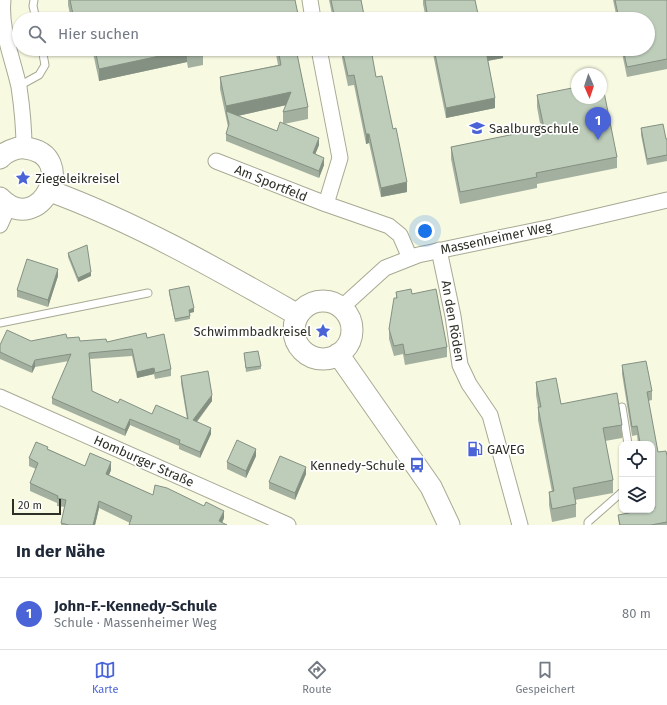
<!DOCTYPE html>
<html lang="de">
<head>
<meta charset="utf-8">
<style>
  :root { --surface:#fff; --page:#f2f2f3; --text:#1f2937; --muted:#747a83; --line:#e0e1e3; --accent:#4a64d8 }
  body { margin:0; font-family:"Fira Sans",sans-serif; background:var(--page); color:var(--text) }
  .controls { position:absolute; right:12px; bottom:12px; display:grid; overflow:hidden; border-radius:8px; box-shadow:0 1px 3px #0004 }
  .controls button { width:36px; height:36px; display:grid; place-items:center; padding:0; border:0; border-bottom:1px solid var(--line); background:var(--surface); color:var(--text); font:20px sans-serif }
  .compass { position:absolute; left:571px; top:68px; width:36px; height:36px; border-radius:50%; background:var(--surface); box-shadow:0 1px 3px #0004; rotate:177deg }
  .scale { position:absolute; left:12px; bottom:10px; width:49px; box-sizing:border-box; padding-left:4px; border:2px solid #2e2f26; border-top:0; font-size:11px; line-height:14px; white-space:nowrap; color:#2e2f26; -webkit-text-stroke:3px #fff; paint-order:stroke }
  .you { position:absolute; left:425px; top:231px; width:14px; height:14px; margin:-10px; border:3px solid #fff; border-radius:50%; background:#1a73e8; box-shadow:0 0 0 6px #1a73e833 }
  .badge { display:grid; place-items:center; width:26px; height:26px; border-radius:50%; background:var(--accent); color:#fff; font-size:13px; font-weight:700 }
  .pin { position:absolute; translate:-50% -33px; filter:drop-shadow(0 1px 2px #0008) }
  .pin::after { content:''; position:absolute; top:21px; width:14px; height:12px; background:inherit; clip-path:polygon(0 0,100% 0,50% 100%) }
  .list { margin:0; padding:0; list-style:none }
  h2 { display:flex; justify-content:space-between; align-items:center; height:52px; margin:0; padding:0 16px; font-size:17px }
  h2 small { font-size:13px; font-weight:400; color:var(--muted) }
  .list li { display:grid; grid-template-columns:26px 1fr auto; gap:12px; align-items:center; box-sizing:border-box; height:72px; padding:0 16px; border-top:1px solid var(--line) }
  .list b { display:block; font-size:15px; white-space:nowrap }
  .list p { margin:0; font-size:13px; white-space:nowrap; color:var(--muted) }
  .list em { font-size:13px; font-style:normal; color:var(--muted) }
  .icon { flex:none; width:22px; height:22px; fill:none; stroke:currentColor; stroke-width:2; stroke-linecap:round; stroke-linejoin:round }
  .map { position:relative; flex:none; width:667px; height:525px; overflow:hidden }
  .search { position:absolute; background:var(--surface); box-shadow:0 1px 3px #0004; left:12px; right:12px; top:12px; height:44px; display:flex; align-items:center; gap:10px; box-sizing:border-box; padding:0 14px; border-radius:22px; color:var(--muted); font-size:15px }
  .sheet { height:124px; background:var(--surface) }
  nav { display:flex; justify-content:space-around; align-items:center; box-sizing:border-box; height:56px; border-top:1px solid var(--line); background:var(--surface); font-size:11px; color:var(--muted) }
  nav a { display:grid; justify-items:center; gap:2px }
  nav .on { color:var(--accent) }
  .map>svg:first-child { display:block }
</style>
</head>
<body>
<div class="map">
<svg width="667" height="525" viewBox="0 0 667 525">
  <rect width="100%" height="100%" fill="#f8f9e1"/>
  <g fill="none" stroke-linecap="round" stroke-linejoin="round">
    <g stroke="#a8a993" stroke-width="9">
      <path id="lane" d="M34,0L33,6L36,19
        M19,86L39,75L45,65L42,49
        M0,323L148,293
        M622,407L628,444
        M588,525V522L622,492"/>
    </g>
    <g stroke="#a8a993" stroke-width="17">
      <path id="street" d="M3,0C0,30 13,59 19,87C22,107 24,127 24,148
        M310,0L313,19
        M319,49L340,158L326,204
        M216,161L326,204L389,226L400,235L410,258
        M0,225L9,205
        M439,250L453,316L460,365L469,384L490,415L520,525
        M341,308L385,268L418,255L552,227L667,200
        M0,397L288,525"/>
    </g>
    <g stroke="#a8a993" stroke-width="23">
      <path id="secondary" d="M0,158C5,152 16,147 25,148C81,154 40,239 0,198
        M50,191C137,223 217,269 298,315
        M294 330a29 29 0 1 1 58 0a29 29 0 1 1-58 0Z
        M338,354L431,487L449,525"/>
    </g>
    <use href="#lane" stroke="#fff" stroke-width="7"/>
    <use href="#street" stroke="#fff" stroke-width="15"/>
    <use href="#secondary" stroke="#fff" stroke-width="21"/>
  </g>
  <path fill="#a3b0a0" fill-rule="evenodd" d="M68,0H295L299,19H71L68,5Z
    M329,0H361L364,15L370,19H333Z
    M423,0H475L479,19H426L423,4Z
    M613,0H667V69L627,77L622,53V49H648V19H617Z
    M81,49H226L203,54V65L188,68L187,62L99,81L93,53L83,55Z
    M275,49H296L308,107V119L284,124L319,145L315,154L324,165L319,178L226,141V134L228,127L220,89V77L278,65ZM286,105L283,112V123L277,131L238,116Z
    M342,49H374V52L371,53L376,77L393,129L407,192L381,197L369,143L366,144L354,85L348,86L342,58Z
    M432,49H503V58L488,61L495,108L446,118Z
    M537,95L617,157V168L537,184V188L460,204L451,159V147L541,129L537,107Z
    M641,128L667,139V161L647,165L641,135Z
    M68,253L91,276L78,282L68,257Z
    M58,276L48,307L17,297V290Z
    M169,290L194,312L190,313V319L175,322L169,293Z
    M396,292L412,294L447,347V357L405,365L403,354L394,356L389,339V329L396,298Z
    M67,338L80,341L107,342L147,338L171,369V376L155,379L154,374L137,378L132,356L90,359L92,391L118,403L152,414L187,419L181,383V376L212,401L197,422L211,434L200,458L179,449V446L130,425L125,436L52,404V398L69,361L35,367L32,373L0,359V345L31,341Z
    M244,353L261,366V369L246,372Z
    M622,365L652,391V400L648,401L658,452L667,456V525H619L618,515L653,508L652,502V444H638L637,435L632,436L622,374Z
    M536,382L561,404L622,425V438L605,441L613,480V493L575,500L576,504V517L552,522L549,505V492H552L538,420V407L536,395Z
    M48,449L85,466L111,470L109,475L153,495L224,518L222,523H130L99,508L95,525H61L65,507L57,506V503L30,491V483L36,469L29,466V458Z
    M256,456L246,478L227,469V462Z
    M306,474L295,500L269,489V482Z"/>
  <path fill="#849082" d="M83,49H93V53L83,55Z
    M495,49H503V58L486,61V51Z
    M187,50V62L99,81V69Z
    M291,92V104L228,118L226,111V118V106Z
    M495,98V108L446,118V108Z
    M366,134H369V143L366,144Z
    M319,138V145L313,160V153Z
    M324,158V165L319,178V171Z
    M407,182V192L381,197V188Z
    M58,269V276L48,307V300Z
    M91,272V276L78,282V278Z
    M194,308V312L189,313V310Z
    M35,360V367L32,373V367Z
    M154,368V374L137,378V372Z
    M212,395V401L193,426V420Z
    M130,419V425L125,436V430Z
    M211,428V434L200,458V452Z
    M256,449V456L246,478V471Z
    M111,462V470L106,482V474Z
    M306,467V474L295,500V493Z
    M99,501V508L95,525H93Z
    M224,511V518L221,525L219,521Z"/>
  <path fill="#bdcdba" stroke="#849082" d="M70,0H295L299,19H74Z
    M331,0H361L364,15L369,14L370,19H335Z
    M425,0H475L479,19H428Z
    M615,0H667V59L627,67L623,49H648V19H619Z
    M95,49H202L203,53L188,56L187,50L99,69Z
    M278,49H296L308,107L283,112L291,92L226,106L220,77L281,65Z
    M342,49H371L376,77L382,76L393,129L396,128L407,182L381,188L369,134H366L354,75L348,76Z
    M434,49H495L486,51L495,98L446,108Z
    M601,82H602L617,157L536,173L537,177L460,192L451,147L544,128L537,95L577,87V98H601Z
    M226,111L277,131L280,122L319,138L313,153L324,158L319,171L226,134L229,124Z
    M663,124L666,139H667V155L647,159L641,128Z
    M87,245L91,272L78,278L68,253Z
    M27,259L58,269L48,300L17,290Z
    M189,286L194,308L189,310L190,316L175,319L169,290Z
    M411,289L412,294L436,289L447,347L405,355L403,344L394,346L389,329L394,298H397L396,292Z
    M7,330L31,341L66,334L67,338L79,337L80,341L106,339L107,342L146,333L147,338L164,334L171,369L155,373L154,368L137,372L132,349L89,353L92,391L118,403L120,399L152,414L156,405L188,419L181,376L208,371L212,395L193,420L211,428L200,452L179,443L180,440L130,419L125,430L52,398L71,354L35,360L32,367L0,352V345Z
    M258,351L261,366L246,368L244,353Z
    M646,361L652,391L647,392L658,452L666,451L667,456V522L651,525H620L618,515L644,510H652V509L655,508L652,493V444H643L642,442H640L637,426L632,427L622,365Z
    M556,378L561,404L617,393L622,425L603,428L613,480L573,488L576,504L552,509L549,492L554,491L538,407H541L536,382Z
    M237,440L256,449L246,471L227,462Z
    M36,442L48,447L47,449L85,466L90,453L111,462L106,474L153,495L155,485L167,488L204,506L206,502L224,511L219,521L227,525H129L132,516L99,501L93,525H69L61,523L66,500L57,498L58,496L30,483L38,463L29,458Z
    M280,456L306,467L295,493L269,482Z"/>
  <defs>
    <g id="school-bare" transform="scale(1.2)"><path d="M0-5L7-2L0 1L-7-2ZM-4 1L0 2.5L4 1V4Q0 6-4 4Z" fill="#4a64d8" stroke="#fff" stroke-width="2.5" paint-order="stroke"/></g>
    <g id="sight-bare" transform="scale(1.2)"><path d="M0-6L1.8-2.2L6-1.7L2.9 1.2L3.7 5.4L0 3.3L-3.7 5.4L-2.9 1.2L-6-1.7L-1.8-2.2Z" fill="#4a64d8" stroke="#fff" stroke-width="2.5" paint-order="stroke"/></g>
    <g id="fuel-bare" transform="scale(1.2)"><path d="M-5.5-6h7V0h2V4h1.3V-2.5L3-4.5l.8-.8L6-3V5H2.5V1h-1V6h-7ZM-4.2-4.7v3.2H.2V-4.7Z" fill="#4a64d8" stroke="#fff" stroke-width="2.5" paint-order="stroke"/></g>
    <g id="bus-bare" transform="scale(1.2)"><path d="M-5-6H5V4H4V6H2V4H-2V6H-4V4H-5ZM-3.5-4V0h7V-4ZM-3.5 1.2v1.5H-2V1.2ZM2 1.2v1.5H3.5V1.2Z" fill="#4a64d8" stroke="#fff" stroke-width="2.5" paint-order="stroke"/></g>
  </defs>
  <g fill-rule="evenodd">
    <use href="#school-bare" x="477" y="128"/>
    <use href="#sight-bare" x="23" y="178"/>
    <use href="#sight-bare" x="323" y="331"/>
    <use href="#fuel-bare" x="475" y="449"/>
    <use href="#bus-bare" x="417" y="465"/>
  </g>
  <g text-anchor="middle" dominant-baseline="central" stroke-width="3.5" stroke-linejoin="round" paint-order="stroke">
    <g font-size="13" fill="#2e2f26" stroke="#fff" text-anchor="start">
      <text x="489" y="128">Saalburgschule</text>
      <text x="35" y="178">Ziegeleikreisel</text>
      <text x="311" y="331" text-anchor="end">Schwimmbadkreisel</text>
      <text x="487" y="449">GAVEG</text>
      <text x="405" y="465" text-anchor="end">Kennedy-Schule</text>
    </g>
    <g font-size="13" fill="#2e2f26" stroke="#fff">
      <text transform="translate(271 183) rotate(22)">Am Sportfeld</text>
      <text transform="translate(496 238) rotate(-12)">Massenheimer Weg</text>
      <text transform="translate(453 321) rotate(80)">An den Röden</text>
      <text transform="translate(144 461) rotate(24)">Homburger Straße</text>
    </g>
  </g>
</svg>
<div class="controls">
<button><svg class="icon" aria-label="locate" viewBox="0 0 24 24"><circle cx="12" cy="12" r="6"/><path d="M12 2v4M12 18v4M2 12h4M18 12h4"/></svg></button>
<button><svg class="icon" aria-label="layers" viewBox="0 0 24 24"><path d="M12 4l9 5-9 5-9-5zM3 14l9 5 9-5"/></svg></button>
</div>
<svg class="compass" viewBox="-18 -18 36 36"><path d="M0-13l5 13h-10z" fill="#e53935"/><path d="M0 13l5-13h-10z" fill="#747a83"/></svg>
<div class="scale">20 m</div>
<div class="you"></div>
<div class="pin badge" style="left:598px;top:140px">1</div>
<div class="search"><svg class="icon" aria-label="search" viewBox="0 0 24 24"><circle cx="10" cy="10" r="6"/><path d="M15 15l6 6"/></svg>Hier suchen</div>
</div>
<section class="sheet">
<h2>In der Nähe<small></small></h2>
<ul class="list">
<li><span class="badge">1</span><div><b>John-F.-Kennedy-Schule</b><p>Schule · Massenheimer Weg</p></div><em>80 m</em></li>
</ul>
</section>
<nav>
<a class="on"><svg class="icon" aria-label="map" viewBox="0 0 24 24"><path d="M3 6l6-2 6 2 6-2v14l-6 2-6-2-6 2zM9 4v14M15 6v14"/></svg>Karte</a>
<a><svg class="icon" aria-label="directions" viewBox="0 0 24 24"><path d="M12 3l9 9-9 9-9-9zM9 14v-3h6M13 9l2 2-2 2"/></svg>Route</a>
<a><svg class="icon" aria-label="saved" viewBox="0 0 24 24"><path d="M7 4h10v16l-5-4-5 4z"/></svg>Gespeichert</a>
</nav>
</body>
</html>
